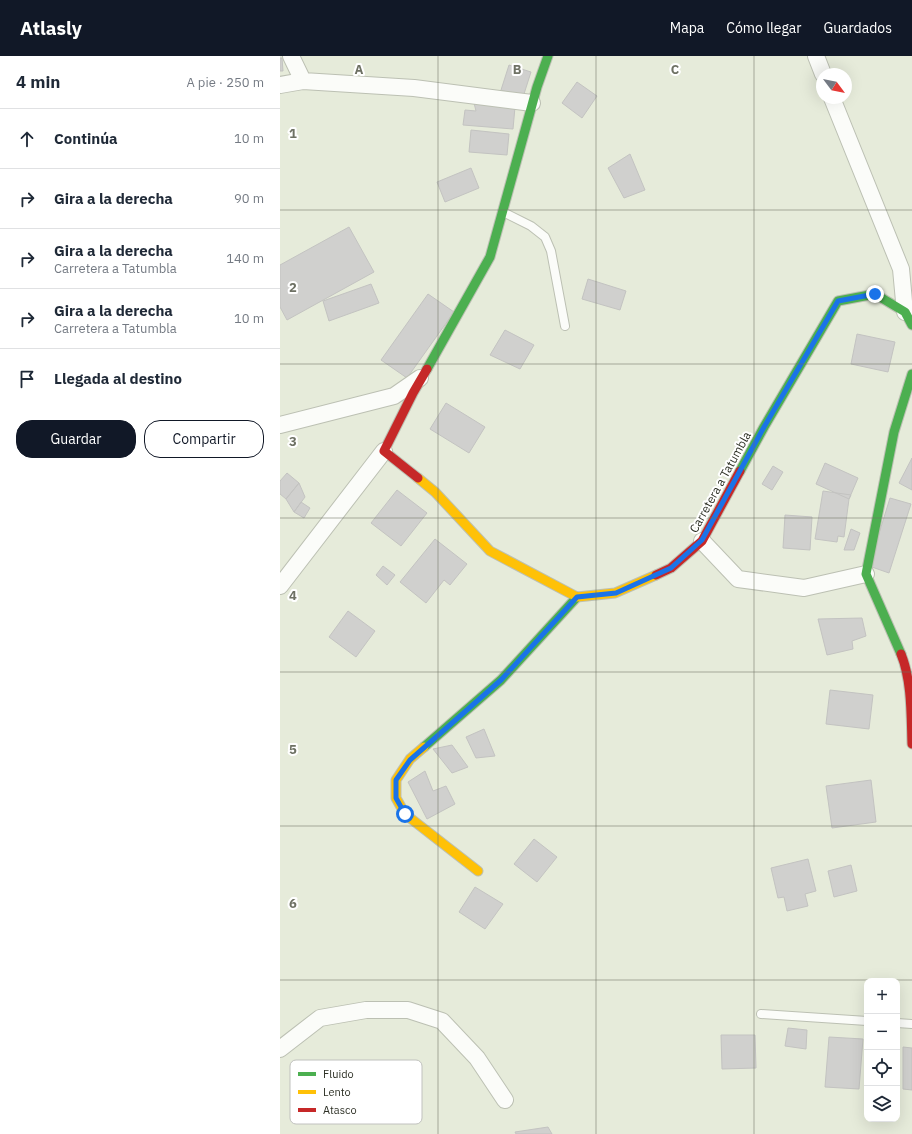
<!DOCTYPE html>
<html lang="es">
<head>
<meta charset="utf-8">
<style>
  :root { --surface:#fff; --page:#f6f6f7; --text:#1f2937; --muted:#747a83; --line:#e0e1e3; --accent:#111827 }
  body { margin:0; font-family:"IBM Plex Sans",sans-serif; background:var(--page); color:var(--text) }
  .controls { position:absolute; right:12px; bottom:12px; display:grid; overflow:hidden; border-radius:8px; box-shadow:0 4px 16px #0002 }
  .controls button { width:36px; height:36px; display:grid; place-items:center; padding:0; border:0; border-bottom:1px solid var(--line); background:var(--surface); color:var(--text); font:20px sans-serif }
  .compass { position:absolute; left:536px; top:12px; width:36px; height:36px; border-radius:50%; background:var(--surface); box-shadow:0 4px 16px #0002; rotate:122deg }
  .stop { position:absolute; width:12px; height:12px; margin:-9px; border:3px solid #1a73e8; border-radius:50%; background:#fff }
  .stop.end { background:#1a73e8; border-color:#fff; box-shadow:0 1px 4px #0008 }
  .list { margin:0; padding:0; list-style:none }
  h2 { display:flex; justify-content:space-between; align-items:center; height:52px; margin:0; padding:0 16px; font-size:17px }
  h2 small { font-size:13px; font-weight:400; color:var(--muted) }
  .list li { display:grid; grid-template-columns:26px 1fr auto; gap:12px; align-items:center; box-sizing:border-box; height:60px; padding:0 16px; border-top:1px solid var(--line) }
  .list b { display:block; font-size:15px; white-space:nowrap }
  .list p { margin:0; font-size:13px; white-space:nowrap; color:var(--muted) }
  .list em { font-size:13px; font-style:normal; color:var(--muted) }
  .actions { display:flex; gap:8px; padding:12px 16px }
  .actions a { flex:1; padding:9px 0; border:1px solid var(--accent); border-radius:16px; text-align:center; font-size:14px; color:var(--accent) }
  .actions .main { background:var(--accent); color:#fff }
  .icon { flex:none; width:22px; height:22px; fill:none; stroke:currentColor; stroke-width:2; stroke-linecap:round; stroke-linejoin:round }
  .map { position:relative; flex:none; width:632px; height:1078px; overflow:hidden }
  header { display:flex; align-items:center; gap:24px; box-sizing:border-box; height:56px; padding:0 20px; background:var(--accent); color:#fff }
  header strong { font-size:19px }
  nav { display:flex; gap:22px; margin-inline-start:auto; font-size:14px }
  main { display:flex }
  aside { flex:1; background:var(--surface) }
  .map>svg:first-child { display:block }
</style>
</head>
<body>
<header>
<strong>Atlasly</strong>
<nav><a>Mapa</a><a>Cómo llegar</a><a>Guardados</a></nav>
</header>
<main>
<aside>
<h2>4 min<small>A pie · 250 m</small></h2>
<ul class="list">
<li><svg class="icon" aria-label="ahead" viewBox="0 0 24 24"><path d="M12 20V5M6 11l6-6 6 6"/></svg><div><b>Continúa</b></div><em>10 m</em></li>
<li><svg class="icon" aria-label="right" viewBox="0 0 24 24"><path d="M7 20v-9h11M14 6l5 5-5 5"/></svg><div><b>Gira a la derecha</b></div><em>90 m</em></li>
<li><svg class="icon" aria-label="right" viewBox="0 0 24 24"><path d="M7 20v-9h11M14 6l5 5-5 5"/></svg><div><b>Gira a la derecha</b><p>Carretera a Tatumbla</p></div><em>140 m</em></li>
<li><svg class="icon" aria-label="right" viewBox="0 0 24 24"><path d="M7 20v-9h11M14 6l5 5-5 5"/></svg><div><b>Gira a la derecha</b><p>Carretera a Tatumbla</p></div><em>10 m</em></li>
<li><svg class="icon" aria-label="arrive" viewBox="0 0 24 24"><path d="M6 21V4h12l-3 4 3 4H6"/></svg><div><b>Llegada al destino</b></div></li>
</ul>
<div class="actions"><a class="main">Guardar</a><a>Compartir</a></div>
</aside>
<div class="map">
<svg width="632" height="1078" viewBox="0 0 632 1078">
  <rect width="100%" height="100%" fill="#e6ebda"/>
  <path fill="#d0d0ce" stroke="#c3c3c1" d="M0,2H2L3,15H0Z
    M229,9L251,16L243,41L221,34Z
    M297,26L317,40L302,62L282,47Z
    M194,47L235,51L233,73L183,69L185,54L196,55Z
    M191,74L229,78L227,99L189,96Z
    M350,98L365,134L344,142L328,112Z
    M191,112L199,132L165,146L157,126Z
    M69,171L94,216L7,264L0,251V209Z
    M308,223L346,235L340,254L302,243Z
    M91,228L99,247L49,265L43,245Z
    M148,238L174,256L127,322L101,304Z
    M225,274L254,289L240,313L210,299Z
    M577,278L615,286L608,316L571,308Z
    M166,347L205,371L189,397L150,373Z
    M632,402V434L619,427Z
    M545,407L578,422L569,443L536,428Z
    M493,410L503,416L492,434L482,428Z
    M7,417L19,427L6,443L0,438V425Z
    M19,427L25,441L14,456L6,443Z
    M117,434L147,457L121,490L91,467Z
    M543,435L571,439L569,443L564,481L558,480L557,486L535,483Z
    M610,442L631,448L609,517L589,510Z
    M21,446L30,452L24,462L14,456Z
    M505,459L532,461L530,494L503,492Z
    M571,473L580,477L574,494H564Z
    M155,483L187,508L170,529L164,524L146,547L120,526Z
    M103,510L115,519L107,529L96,519Z
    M68,555L95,575L76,601L49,581Z
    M582,562L586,580L572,585L573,593L547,599L538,563Z
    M550,634L593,639L589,673L546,668Z
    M204,673L215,700L196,702L186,681Z
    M172,689L188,711L172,717L153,693Z
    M145,715L153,735L166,730L175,748L147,763L128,726Z
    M591,724L596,766L552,772L546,730Z
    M254,783L277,801L257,826L234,808Z
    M528,803L536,835L525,838L528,850L507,855L504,841L498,842L491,812Z
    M571,809L577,835L554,841L548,815Z
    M195,831L223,848L205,873L179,856Z
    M508,972L527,974L526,993L505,990Z
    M441,979H475L476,1012L442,1013Z
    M549,981L583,983L579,1033L545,1031Z
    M623,991L632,992V1034L623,1033Z
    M268,1071L272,1078H236L235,1076Z"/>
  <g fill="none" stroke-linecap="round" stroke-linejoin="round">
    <g stroke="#bcc0b3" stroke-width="10">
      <path id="lane" d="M223,156L251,170L265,181L271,195L285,270
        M481,958L587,965
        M617,967L632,968"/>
    </g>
    <g stroke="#bcc0b3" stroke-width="18">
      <path id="street" d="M11,0L23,25
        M536,0L543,18
        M0,29L23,25L134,32L252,47
        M552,42L621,213L625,256
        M0,369L114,340L140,322
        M422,485L458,523L524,532L586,518
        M0,530L104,395
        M0,993L40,962L86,954H128L162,965L197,1002L225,1044"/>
    </g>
    <g stroke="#bcc0b3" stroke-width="11">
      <path id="fast" d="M147,313L210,201L257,31L268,0
        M460,415L484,371L558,245L595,238L625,256L632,269
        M621,598L586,518L614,376L632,318
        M144,691L221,624L297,541"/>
    </g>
    <g stroke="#bcc0b3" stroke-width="11">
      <path id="slow" d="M138,422L155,436L210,495L297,541L335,537L376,519
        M144,691L130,703L116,724V742L125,758L198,815"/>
    </g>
    <g stroke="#bcc0b3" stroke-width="11">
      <path id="jam" d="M138,422L104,395L133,337L147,313
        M376,519L391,512L422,485L460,415
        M621,598C632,625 631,660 632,688"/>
    </g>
    <use href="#lane" stroke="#fbfcf9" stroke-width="8"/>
    <use href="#street" stroke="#fbfcf9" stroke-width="16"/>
    <use href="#fast" stroke="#4caf50" stroke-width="9"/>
    <use href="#slow" stroke="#ffc107" stroke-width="9"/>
    <use href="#jam" stroke="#c62828" stroke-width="9"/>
  </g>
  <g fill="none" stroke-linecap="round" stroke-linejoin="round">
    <path stroke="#1a73e8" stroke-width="5" d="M125,758L116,742V724L130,704L221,624L297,541L336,537L391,512L422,484L484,371L558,245L595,238"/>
  </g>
  <path fill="none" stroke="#6e7164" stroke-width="1" stroke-opacity="0.55" d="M158,0V1078M316,0V1078M474,0V1078M0,154H632M0,308H632M0,462H632M0,616H632M0,770H632M0,924H632"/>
  <g text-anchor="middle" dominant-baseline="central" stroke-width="4" stroke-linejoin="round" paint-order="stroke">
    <g font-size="12" fill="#2d3025" stroke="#fff">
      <text transform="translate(440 426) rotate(-61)">Carretera a Tatumbla</text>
    </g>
  </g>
  <rect x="10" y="1004" width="132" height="64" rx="6" fill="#fff" stroke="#c0c1be" stroke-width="1"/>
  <rect x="18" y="1016" width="18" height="4" fill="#4caf50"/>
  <rect x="18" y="1034" width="18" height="4" fill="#ffc107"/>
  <rect x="18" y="1052" width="18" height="4" fill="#c62828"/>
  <g font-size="11" fill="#2d3025">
    <text x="43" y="1022">Fluido</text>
    <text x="43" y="1040">Lento</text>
    <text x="43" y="1058">Atasco</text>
  </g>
  <g font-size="13" text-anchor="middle" font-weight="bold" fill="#6e7164" stroke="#fff" stroke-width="4" stroke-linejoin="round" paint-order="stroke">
    <text x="79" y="18">A</text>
    <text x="237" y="18">B</text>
    <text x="395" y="18">C</text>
    <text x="13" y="82">1</text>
    <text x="13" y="236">2</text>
    <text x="13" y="390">3</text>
    <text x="13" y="544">4</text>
    <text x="13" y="698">5</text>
    <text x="13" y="852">6</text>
  </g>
</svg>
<div class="controls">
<button>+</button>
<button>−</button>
<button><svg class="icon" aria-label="locate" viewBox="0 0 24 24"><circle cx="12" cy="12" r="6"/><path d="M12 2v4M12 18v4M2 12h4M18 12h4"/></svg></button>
<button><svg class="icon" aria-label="layers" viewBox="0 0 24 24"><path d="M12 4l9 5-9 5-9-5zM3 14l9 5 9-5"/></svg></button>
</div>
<svg class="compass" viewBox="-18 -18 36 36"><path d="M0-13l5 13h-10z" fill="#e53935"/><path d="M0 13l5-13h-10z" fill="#747a83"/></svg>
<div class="stop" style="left:125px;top:758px"></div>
<div class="stop end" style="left:595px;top:238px"></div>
</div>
</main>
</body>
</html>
